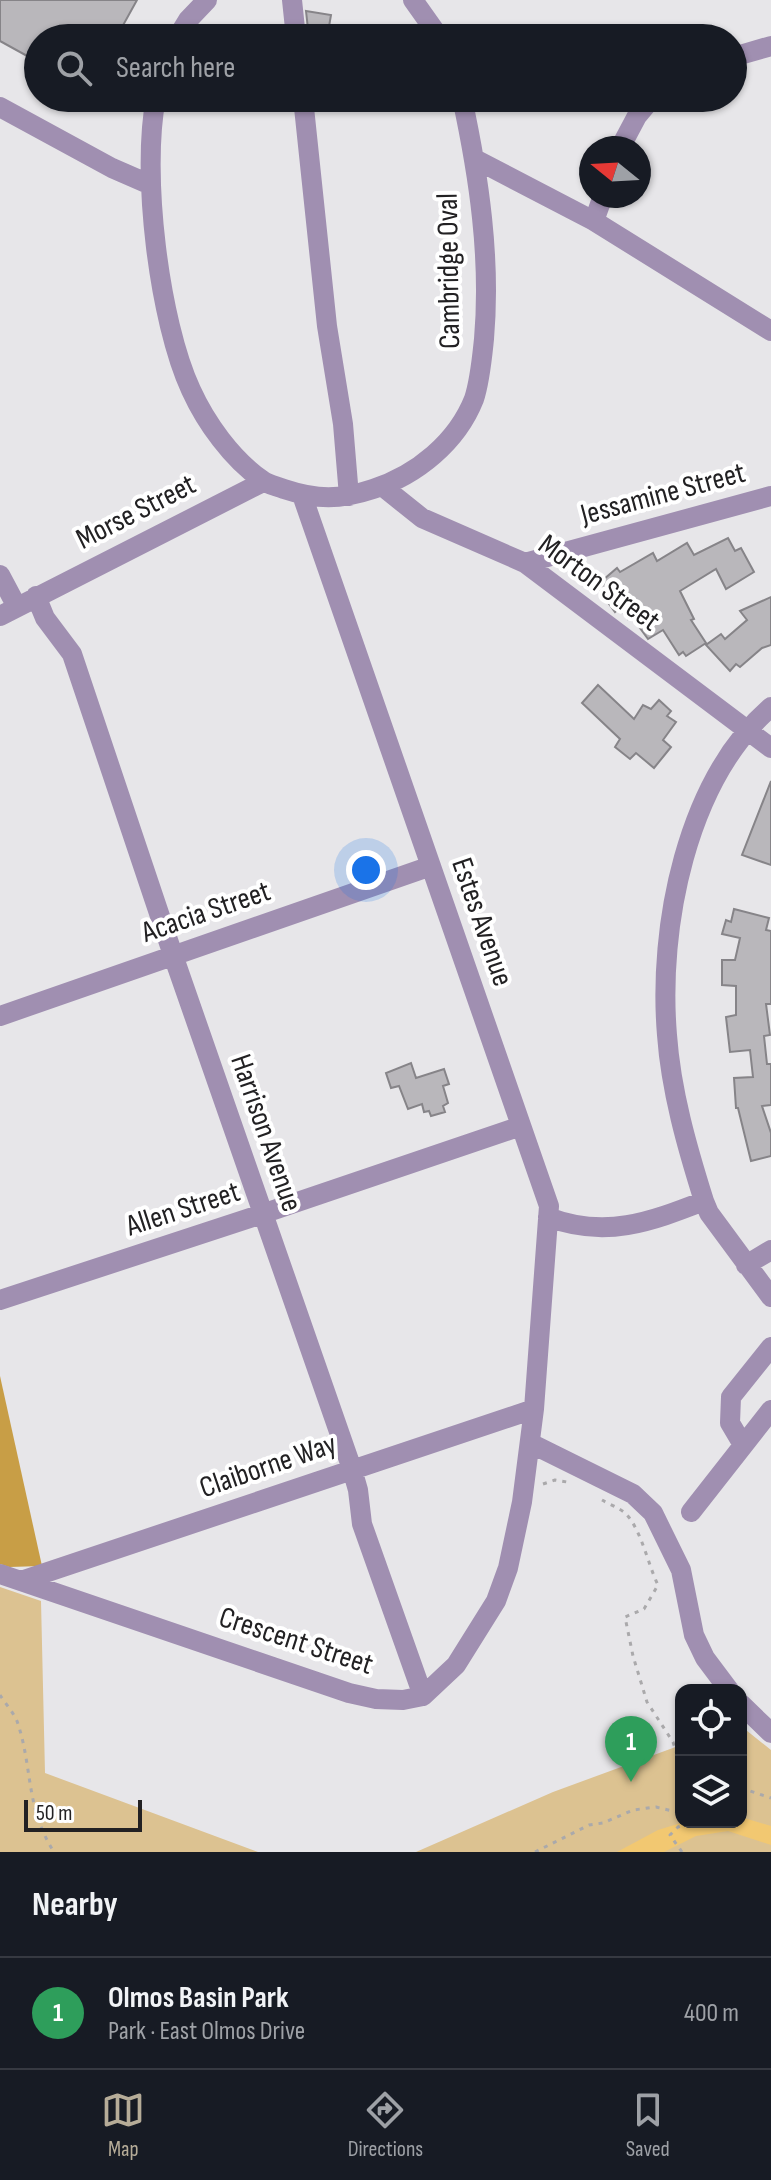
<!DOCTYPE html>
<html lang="en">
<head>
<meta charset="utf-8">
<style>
  :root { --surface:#171b24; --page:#20242c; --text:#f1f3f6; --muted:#9ea1a6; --line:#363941; --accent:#b6ac98 }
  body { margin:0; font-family:"Sofia Sans Condensed",sans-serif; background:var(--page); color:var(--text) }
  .controls { position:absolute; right:24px; bottom:24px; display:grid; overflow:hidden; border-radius:16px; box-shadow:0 2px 6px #0004 }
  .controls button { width:72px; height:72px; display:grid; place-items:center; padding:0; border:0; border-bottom:2px solid var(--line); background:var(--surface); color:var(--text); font:40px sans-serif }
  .compass { position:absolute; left:579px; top:136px; width:72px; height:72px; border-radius:50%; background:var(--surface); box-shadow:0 2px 6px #0004; rotate:288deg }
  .scale { position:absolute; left:24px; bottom:20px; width:118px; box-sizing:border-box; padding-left:8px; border:4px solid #222123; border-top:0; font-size:22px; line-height:28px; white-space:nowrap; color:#222123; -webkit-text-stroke:6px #fff; paint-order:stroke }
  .you { position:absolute; left:366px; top:870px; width:28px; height:28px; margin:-20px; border:6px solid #fff; border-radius:50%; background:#1a73e8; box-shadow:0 0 0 12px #1a73e833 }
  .badge { display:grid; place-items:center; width:52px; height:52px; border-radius:50%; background:var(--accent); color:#fff; font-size:26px; font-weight:700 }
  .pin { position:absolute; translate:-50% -66px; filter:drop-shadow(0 2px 4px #0008) }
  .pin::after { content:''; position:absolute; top:42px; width:28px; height:24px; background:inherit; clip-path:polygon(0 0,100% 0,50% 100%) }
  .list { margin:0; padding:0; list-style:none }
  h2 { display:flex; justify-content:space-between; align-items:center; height:104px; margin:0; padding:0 32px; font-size:34px }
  h2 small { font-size:26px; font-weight:400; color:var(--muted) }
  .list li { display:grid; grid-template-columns:52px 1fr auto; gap:24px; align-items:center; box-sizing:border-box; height:112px; padding:0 32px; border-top:2px solid var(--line) }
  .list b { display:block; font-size:30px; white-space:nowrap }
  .list p { margin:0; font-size:26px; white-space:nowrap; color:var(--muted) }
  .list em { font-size:26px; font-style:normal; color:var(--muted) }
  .icon { flex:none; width:44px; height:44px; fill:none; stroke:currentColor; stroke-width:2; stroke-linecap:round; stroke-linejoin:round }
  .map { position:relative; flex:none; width:771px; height:1852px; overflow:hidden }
  .search { position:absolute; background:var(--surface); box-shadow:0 2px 6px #0004; left:24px; right:24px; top:24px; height:88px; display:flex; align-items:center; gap:20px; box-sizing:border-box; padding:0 28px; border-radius:44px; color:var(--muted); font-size:30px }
  .sheet { height:216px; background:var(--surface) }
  nav { display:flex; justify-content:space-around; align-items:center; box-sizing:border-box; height:112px; border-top:2px solid var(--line); background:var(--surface); font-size:22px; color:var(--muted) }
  nav a { display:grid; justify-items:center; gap:4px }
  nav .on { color:var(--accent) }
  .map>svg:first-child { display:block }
</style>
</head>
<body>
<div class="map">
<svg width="771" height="1852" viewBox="0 0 771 1852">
  <rect width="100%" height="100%" fill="#e7e6e9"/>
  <path fill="#dcc291" d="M0,1587L41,1601L45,1773L258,1852H0Z
    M741,1726L771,1750V1852H416L553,1792L681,1745V1822H741Z"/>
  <path fill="#c89e46" d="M0,1376L42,1566L9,1567L0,1564Z"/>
  <path fill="#f2c871" d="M741,1817L771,1826V1845L728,1831L696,1836L664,1852H617L658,1830L684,1822H741Z"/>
  <path fill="#b9b7bb" stroke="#868488" stroke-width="2" d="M0,0H137L116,38H38V62L0,41Z
    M306,11L331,15L327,38H309Z
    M728,538L735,551L741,548L754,572L726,589L716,569L680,591L694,619L691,620L706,643L686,656L683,652L679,655L663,630L648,639L631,616L628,619L620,608L615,612L596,586L617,568L620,572L653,553L657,561L687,543L694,555Z
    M771,597V645L762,648L740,667L736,664L730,671L706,645L721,634L725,639L747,620L740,611Z
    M598,685L634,719L643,705L651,709L659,700L671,711L667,716L676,722L663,740L671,747L654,768L636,753L630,759L615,747L620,739L582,703Z
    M771,781V865L742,855Z
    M734,909L769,918L766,930L771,931V1004H766L770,1035L764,1036L767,1064H771V1105L762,1106L771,1133V1156L751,1161L738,1108H736L734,1078L753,1077L750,1050L730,1052L726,1017L736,1015V986L722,985V960H735L740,938L722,934L726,920L731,922Z
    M411,1063L416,1078L444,1069L449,1084L443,1086L448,1103L443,1106L445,1112L431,1116L429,1111L424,1112L422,1104L408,1109L399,1086L391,1088L386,1073Z"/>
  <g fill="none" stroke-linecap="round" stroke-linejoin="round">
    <path stroke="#aaa9ab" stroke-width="3" stroke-dasharray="4 6" stroke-linecap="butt" d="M543,1484L555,1480L567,1482
      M602,1500C609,1504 619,1508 625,1513C641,1528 648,1565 658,1585L644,1609L625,1617L633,1656L647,1702L673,1742L681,1767
      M0,1695C5,1703 13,1712 17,1721C33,1767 25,1807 54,1852
      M741,1788L771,1798
      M535,1852L589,1825L603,1823L633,1810L656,1807L681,1813
      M682,1852L670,1835L678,1827L691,1822"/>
    <path stroke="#a08fb1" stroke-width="20" d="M292,0L296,38
      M413,0L440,38
      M177,38L188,20L207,0
      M733,57L771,46
      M156,98C141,173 159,321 191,390C206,423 232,459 262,480C268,485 277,486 284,489C317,500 340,500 373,489C417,475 457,442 474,399C480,381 482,358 484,339C491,258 479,177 462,98
      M303,98L327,326L343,424L349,496
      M0,107L112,168L151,185
      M620,148L637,116L652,98
      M475,159L594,221L771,331
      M594,221L603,196
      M382,486L422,518L525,563L771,748
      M525,563L771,496
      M0,575L17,607
      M36,596L45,618L72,654L173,955L352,1469L358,1490L362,1524L423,1696
      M0,616L263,482
      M771,707C686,781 658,927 667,1035C671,1091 687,1147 704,1201L709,1213L771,1297
      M0,1016L431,866
      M548,1217C605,1239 650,1222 704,1201
      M746,1265L771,1250
      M0,1300L262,1214L521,1126
      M530,1443L633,1494L653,1513L681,1570L694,1635L705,1658L729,1690
      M743,1445L730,1423L731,1397L771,1347
      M691,1512L771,1410
      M0,1574L349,1693L376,1699L403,1700L423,1696L456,1665L496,1601L508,1568L522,1502L534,1409L549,1206L302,495
      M21,1581L534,1409
      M741,1704L771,1733"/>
  </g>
  <g text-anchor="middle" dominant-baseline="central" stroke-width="8" stroke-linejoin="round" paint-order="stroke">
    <g font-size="30" fill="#222123" stroke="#fff">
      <text transform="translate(449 271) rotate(-91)">Cambridge Oval</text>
      <text transform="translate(663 494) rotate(-15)">Jessamine Street</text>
      <text transform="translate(136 512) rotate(-27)">Morse Street</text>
      <text transform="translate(599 583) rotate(36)">Morton Street</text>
      <text transform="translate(206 912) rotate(-19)">Acacia Street</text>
      <text transform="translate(482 922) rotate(71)">Estes Avenue</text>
      <text transform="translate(266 1133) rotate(71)">Harrison Avenue</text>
      <text transform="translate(183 1209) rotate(-18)">Allen Street</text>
      <text transform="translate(268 1466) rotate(-19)">Claiborne Way</text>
      <text transform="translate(296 1641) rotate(18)">Crescent Street</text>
    </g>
  </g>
</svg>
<div class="controls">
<button><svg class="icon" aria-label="locate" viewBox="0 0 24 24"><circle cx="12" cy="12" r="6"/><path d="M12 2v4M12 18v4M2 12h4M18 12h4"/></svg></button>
<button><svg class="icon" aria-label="layers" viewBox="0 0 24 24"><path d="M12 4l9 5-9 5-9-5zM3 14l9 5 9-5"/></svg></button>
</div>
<svg class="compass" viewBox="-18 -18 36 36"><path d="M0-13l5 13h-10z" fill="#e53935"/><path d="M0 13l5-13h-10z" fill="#9ea1a6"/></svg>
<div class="scale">50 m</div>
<div class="you"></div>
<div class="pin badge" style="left:631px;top:1782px;background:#2e9e5b">1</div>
<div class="search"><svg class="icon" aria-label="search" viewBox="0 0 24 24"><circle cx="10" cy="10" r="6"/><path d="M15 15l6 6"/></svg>Search here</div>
</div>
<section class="sheet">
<h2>Nearby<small></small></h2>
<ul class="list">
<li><span class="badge" style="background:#2e9e5b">1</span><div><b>Olmos Basin Park</b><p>Park · East Olmos Drive</p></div><em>400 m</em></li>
</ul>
</section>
<nav>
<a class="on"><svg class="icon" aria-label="map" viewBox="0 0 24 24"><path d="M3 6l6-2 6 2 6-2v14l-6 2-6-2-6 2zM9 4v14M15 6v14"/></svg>Map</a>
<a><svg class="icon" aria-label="directions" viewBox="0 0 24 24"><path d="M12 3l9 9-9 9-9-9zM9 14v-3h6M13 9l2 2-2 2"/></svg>Directions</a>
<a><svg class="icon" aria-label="saved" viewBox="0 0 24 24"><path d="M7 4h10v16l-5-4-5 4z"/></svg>Saved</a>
</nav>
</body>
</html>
